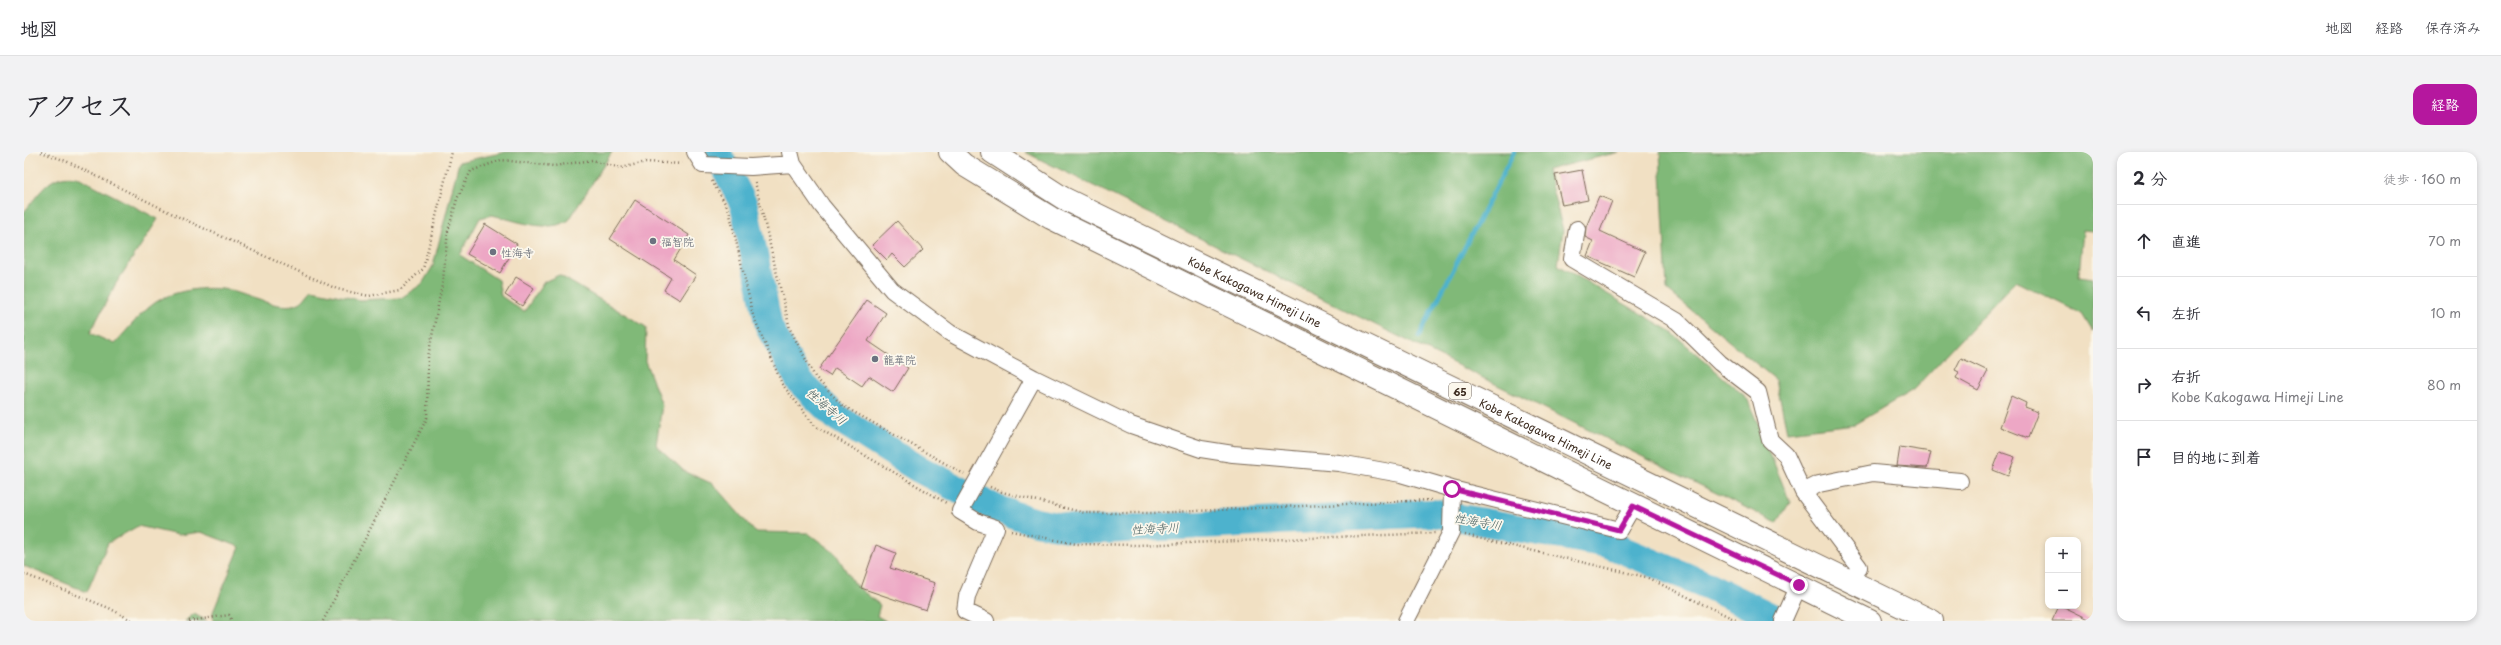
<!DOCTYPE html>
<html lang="ja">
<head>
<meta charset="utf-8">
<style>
  :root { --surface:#fff; --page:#f2f2f3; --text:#2b2b33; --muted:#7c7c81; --line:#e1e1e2; --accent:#b5179e }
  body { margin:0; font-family:"Playpen Sans","Klee One",sans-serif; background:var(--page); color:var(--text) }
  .controls { position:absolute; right:12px; bottom:12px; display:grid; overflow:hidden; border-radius:8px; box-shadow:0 2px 6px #0003 }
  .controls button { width:36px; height:36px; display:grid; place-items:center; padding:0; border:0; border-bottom:1px solid var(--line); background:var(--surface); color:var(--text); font:20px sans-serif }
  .stop { position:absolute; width:12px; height:12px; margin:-9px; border:3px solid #b5179e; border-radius:50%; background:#fff }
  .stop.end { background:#b5179e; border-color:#fff; box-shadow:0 1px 4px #0008 }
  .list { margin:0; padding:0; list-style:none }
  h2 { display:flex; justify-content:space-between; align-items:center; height:52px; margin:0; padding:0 16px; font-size:17px }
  h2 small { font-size:13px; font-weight:400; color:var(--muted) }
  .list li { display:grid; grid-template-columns:26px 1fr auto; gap:12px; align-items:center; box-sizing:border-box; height:72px; padding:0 16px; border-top:1px solid var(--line) }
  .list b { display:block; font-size:15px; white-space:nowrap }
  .list p { margin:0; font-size:13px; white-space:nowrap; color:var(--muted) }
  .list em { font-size:13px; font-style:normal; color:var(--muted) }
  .icon { flex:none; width:22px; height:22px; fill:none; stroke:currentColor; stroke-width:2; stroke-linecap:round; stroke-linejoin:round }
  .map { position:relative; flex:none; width:2069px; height:469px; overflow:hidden; border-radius:12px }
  header { display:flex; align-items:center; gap:24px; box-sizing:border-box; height:56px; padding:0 20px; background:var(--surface); border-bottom:1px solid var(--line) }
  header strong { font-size:19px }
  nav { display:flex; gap:22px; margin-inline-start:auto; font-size:14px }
  .intro { display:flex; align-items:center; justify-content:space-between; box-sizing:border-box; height:96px; padding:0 24px }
  h1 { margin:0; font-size:28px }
  .button { padding:10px 18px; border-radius:12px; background:var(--accent); color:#fff; font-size:14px; font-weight:700 }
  main { display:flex; gap:24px; padding:0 24px }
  aside { flex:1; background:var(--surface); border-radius:12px; box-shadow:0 2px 6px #0003 }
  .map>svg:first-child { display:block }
</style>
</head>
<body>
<header>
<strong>地図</strong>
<nav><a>地図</a><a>経路</a><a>保存済み</a></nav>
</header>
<div class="intro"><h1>アクセス</h1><a class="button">経路</a></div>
<main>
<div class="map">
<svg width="2069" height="469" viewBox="0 0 2069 469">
  <rect width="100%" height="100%" fill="#fbf7ec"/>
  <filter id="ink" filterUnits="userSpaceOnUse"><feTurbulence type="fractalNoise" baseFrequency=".025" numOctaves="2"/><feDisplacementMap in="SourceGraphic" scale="8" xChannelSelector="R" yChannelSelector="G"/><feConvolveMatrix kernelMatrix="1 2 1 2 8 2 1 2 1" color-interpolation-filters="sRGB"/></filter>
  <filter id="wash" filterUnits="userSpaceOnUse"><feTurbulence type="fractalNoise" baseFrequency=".012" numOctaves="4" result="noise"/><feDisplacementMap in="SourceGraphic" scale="16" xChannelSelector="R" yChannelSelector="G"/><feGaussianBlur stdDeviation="0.9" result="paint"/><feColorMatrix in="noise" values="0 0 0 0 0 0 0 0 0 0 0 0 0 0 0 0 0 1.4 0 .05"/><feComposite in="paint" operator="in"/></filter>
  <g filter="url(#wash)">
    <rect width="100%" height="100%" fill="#f1e0c3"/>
    <path fill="#80b978" stroke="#5e724b" d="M482,0H588L545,68C525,82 490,68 468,63L456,66L436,103L474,128L477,144L500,160L520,130L535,123L622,175L621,209L638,253L632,293L660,319L689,332L731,380L784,381L812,402L830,432L856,453L853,464L862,469H189V460L216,395L177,380L154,383L114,374L84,391L63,440L0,414V60C17,40 27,18 56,26L134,67L91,133L66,181L90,192C105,177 119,156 139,146C156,138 179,135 198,137C218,139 255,161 275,151C280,149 284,141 288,138L336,148L377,146L398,132L409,114L435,10Z
      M1001,0H1595L1523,18L1539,78L1534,113L1645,178L1723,246L1766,350L1753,371Z
      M1636,0H2069V79L2059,78L2055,124L2069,126V180L2058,162L1991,129L1889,238L1831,272L1763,280L1752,228L1643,138Z
      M170,462L183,469H161Z"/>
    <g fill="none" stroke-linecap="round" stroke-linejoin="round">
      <path stroke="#4eb2cd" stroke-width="4.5" d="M1395,184L1490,0"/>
      <path stroke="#4eb2cd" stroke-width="28" d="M693,0L720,53L745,175L776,230L812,265L893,316L973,357L1012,370L1049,377L1080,378L1408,361L1584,392L1685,434L1756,469"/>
    </g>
    <g id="blocks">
      <path fill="#eda7c5" d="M1558,18L1564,48L1538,53L1531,23Z
        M1575,44L1588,49L1576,79L1621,100L1610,125L1563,104L1569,89L1561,85L1562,75Z
        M611,48L665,83L650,108L672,123L656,148L640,138L647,126L586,87Z
        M873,69L899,98L881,115L868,102L863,108L848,93Z
        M461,72L493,92L476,121L443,102Z
        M492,125L510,136L498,154L481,143Z
        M843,148L862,161L844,189L884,216L869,240L845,224L838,234L811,216L806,224L795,217Z
        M1937,206L1964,219L1954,238L1932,226L1935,220L1931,218Z
        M1987,244L2002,251L2001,255L2014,260L2004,286L1976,275Z
        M1876,295L1907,300L1903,316L1873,314Z
        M1976,300L1991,305L1984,324L1969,318Z
        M852,393L872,401L866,416L911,431L902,458L837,436Z
        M2035,454H2038L2069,469H2028Z"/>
    </g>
  </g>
  <g filter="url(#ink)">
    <use href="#blocks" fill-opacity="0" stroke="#7b6a58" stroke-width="1"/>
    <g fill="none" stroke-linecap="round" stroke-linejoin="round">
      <g stroke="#7b6a58" stroke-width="18">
        <path id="street" d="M671,0L679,13L727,15L769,12
          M766,0L769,12L798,54L868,138L926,181L1010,226L1107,273L1177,297L1209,302L1315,311L1377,322L1428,337L1595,378L1609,354
          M1553,77L1548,107L1653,169L1696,211L1734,240L1746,288L1762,303L1779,340
          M1828,430L1835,415L1779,340L1795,332L1849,321L1936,329
          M962,469L941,459L943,444L972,376L954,370L936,359L1010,226
          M1382,469L1427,380L1428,337
          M1759,469L1775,433"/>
      </g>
      <g stroke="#7b6a58" stroke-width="24">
        <g id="primary">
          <path d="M926,0L940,13L1027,66L1846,469"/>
          <path id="s1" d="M968,0L1039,46L1908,469"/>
        </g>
      </g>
      <path stroke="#7b6a58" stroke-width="2.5" stroke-dasharray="1 3" stroke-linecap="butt" d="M17,0L42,9L155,65L313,137L345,144L376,138L399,117L428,0
        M688,29L705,58L729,163L758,232L791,274L924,352
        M731,30L766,177L791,225L819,254L940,322
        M966,335L978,340L1061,361H1128L1407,348
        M987,379L1052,392L1114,393L1411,381
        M1441,383L1622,425L1714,469
        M0,422L85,456L109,469
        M165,469L205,463L208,469
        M299,469L403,266L404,205L419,128L424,79L433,47L447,19L477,8L530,14L568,8L597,16L622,10L661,12"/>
      <use href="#street" stroke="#fff" stroke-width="16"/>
      <use href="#primary" stroke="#fff" stroke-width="22"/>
    </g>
  </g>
  <g fill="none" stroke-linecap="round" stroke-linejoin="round" filter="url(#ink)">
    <path stroke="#b5179e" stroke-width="5" d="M1428,337L1595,378L1609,354L1775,433"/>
  </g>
  <g fill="#6b7280" stroke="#fbf7ec" stroke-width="1.5">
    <circle cx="629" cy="89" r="4"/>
    <circle cx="469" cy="100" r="4"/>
    <circle cx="851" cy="207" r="4"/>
  </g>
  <g text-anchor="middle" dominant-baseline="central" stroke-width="3.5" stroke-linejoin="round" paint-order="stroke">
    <rect fill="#fbf7ec" stroke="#75685c" stroke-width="1" x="1425" y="231" width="22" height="16" rx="3"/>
    <g font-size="10" font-weight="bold" fill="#3b2a1e">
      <text x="1436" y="239">65</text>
    </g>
    <g font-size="11" fill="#5b616d" stroke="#fbf7ec" text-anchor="start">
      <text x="637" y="89">福智院</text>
      <text x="477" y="100">性海寺</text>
      <text x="859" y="207">龍華院</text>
    </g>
    <g font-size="11" fill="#3b2a1e" stroke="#fbf7ec">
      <text stroke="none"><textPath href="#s1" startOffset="298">Kobe Kakogawa Himeji Line</textPath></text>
      <text stroke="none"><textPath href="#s1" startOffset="622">Kobe Kakogawa Himeji Line</textPath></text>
    </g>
    <g font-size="12" font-style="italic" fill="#425a5b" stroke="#fbf7ec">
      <text transform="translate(803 254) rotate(41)">性海寺川</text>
      <text transform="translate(1454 369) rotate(10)">性海寺川</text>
      <text transform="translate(1131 376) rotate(-3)">性海寺川</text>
    </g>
  </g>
</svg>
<div class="controls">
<button>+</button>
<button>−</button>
</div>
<div class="stop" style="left:1428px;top:337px"></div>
<div class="stop end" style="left:1775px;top:433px"></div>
</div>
<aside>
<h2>2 分<small>徒歩 · 160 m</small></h2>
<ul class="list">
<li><svg class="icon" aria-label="ahead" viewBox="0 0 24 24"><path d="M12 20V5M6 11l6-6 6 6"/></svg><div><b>直進</b></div><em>70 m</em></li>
<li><svg class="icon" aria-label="left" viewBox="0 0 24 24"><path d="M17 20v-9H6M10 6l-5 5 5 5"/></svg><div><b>左折</b></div><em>10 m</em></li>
<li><svg class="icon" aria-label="right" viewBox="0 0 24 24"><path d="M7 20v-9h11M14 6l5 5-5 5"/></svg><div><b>右折</b><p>Kobe Kakogawa Himeji Line</p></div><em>80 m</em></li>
<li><svg class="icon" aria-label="arrive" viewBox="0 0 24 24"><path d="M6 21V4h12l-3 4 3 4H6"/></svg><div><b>目的地に到着</b></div></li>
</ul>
</aside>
</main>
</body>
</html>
